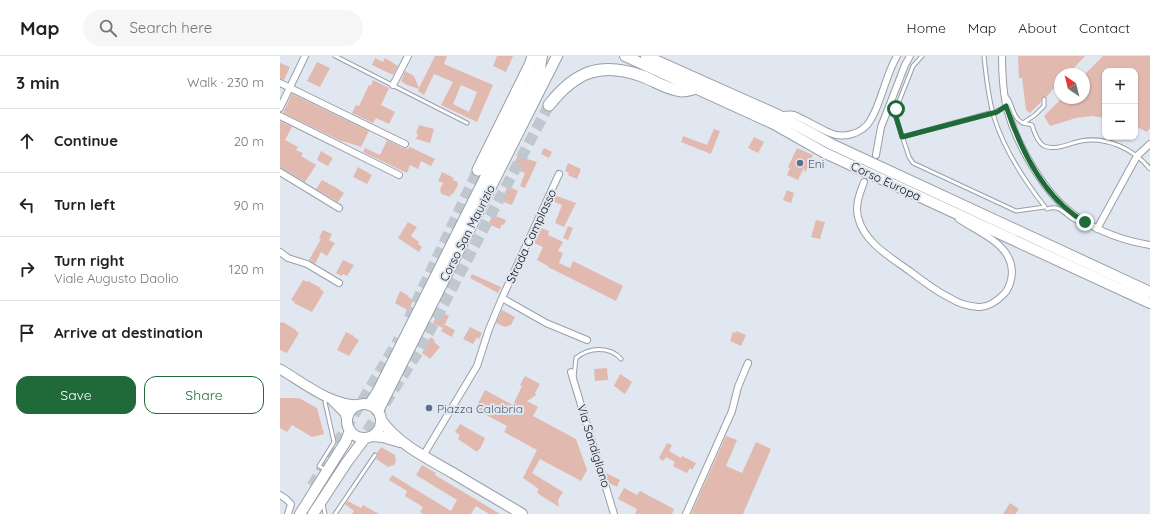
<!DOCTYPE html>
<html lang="en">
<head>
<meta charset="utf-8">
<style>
  :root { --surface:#fff; --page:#f6f6f6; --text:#202124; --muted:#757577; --line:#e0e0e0; --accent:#1f6a38 }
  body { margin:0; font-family:Quicksand,sans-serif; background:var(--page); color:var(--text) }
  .controls { position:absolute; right:12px; top:12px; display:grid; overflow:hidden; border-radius:8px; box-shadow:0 1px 3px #0004 }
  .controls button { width:36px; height:36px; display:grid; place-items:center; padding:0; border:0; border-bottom:1px solid var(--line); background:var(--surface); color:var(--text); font:20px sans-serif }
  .compass { position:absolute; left:774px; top:12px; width:36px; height:36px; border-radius:50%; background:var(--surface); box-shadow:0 1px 3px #0004; rotate:325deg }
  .stop { position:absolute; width:12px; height:12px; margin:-9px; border:3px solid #1f6a38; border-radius:50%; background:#fff }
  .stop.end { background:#1f6a38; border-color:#fff; box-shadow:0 1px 4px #0008 }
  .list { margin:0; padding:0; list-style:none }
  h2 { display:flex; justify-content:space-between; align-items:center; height:52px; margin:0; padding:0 16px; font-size:17px }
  h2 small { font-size:13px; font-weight:400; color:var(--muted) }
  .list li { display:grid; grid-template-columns:26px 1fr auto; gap:12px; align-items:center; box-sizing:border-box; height:64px; padding:0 16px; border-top:1px solid var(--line) }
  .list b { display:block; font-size:15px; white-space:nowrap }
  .list p { margin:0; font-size:13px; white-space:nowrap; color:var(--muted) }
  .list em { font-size:13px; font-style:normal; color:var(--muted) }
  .actions { display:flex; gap:8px; padding:12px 16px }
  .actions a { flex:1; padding:9px 0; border:1px solid var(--accent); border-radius:12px; text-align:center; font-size:14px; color:var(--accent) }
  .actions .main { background:var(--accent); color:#fff }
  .icon { flex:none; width:22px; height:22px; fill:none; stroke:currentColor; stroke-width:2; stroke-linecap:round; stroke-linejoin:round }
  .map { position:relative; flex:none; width:870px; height:458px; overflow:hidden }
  header { display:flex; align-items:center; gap:24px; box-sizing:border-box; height:56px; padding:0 20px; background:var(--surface); border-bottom:1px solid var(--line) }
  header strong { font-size:19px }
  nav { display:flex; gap:22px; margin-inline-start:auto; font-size:14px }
  .search { width:280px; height:36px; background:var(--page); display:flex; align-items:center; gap:10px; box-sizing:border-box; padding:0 14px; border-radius:22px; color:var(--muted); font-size:15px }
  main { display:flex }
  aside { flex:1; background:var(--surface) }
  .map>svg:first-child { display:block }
</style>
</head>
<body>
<header>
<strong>Map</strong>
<div class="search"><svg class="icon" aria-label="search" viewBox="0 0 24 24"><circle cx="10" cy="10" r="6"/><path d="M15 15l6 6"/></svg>Search here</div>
<nav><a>Home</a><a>Map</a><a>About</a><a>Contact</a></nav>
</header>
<main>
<aside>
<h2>3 min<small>Walk · 230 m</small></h2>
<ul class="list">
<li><svg class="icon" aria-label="ahead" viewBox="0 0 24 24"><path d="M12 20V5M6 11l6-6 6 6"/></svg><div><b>Continue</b></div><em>20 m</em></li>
<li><svg class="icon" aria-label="left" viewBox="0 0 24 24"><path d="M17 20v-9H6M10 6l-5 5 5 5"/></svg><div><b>Turn left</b></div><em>90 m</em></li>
<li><svg class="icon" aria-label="right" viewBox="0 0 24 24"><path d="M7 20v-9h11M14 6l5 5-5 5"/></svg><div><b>Turn right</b><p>Viale Augusto Daolio</p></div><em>120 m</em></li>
<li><svg class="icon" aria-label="arrive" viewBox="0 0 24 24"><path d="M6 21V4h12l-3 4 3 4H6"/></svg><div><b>Arrive at destination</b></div></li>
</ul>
<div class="actions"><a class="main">Save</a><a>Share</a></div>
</aside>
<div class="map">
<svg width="870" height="458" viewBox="0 0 870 458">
  <rect width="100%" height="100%" fill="#e1e7f0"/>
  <path fill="#e1b9af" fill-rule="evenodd" d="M155,0H167L164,8L213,29L197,66L161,49L173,26L154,18L144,39L138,35L139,33L127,29L121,25L125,15L134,20L139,32ZM181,29L197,36L189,56L173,48Z
    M217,0H233L226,16L213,10Z
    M738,0H805L788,18H780V26L766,41H762L761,46L750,57L746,54L742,22H739Z
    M823,0H870V72L867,76L855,70V15H825V62L812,60L796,62L770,70L764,60L782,42H804V19Z
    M95,2L103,6L105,2L118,10L113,19L92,9Z
    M37,6L50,12L40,31L27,25Z
    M0,7L10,11L4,24L0,23Z
    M93,24L109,32L101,49L115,56L109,68L96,62L93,67L72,57L76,49L79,50L89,29L91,30Z
    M12,38L89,75L81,91L63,85V86L3,57Z
    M0,65L12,71L5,84L18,91L16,94L23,97L21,100L36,109L25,126L0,111Z
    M139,69L154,73L150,87L136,83L138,78L136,77Z
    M434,73L440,75L431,98L401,86L403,80L427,89Z
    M474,81L484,86L478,97L468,92Z
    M107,84L123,92L128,93L130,91L155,103L151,110L141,105L138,113L130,109L127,117L83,96L85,92L100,99Z
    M264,92L272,96L269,102L261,98Z
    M517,92L533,99L525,117L524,112L518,124L507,119L510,112L508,111Z
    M41,95L53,102L48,110L37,104Z
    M238,100L257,106L245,132L240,130L245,117L237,114L239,109L234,107Z
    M288,107L301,113L297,123L288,119L289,117L285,115Z
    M78,111L92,119L87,128L73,121Z
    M162,116L174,122L173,124L178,126L177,128L178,129L173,138H171L170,141L162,138L160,135L161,133H160L163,127L158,125Z
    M42,124L55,131L64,137L58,146L36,133Z
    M228,130L238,135L232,149L221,145Z
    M507,134L514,137L511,147L503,144Z
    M274,139L296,147L284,171L275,167L282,149L272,145Z
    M213,159L226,164L224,169L222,168L220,173L208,168Z
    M536,164L545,166L540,183L531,181Z
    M128,166L137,171L131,180L139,186L138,188L142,191L139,196L118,182Z
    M288,170L293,172L288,184L283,182Z
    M261,172L269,175L268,179L283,186L278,195L283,197L279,207L290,212L293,205L343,230L336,245L268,211V210L257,204L263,191L252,186L255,181L256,182Z
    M43,174L52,178L49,184L55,187L47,200L41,196L35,208L29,204L41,183L39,182Z
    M63,204L74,209L67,220L63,218L62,220L56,217Z
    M192,218L221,231L218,237L190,222Z
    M23,224L27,226L28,225L41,232L40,233L44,236L32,256L14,247L15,246L11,244Z
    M120,235L129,240L128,241L133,244L129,255L115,247Z
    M222,254L235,261L231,269L225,271L216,267Z
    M159,255L169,260L163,272L153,267Z
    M0,266L2,267L3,266L16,274V275L19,277L7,297L0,294Z
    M165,269L175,274L172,281L161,275Z
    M190,271L202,277L199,283L197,281L193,288L183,283Z
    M456,275L466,279L461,290L450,285L453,276L456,277Z
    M66,276L74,280V281L79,284L69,300L57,294Z
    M151,281L155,285L154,286L160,291L150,303L142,297L144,293L143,292Z
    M327,312L328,324L315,325L314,313Z
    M340,318L352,326L345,338L334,330Z
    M245,320L260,328L255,337L256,339L247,345L258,351L253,360L296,383L307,414L301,425L260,403L252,417L283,436L278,444L279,451L260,439L257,436L259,433L243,422L257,394L224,376L227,370L195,353L205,334L233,349L242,330L240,329Z
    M0,342H19L37,352L44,378L32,381L12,369L7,376L0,372Z
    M180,368L205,382L200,393H199L197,396L178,383L180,379L175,376Z
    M446,380L457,384L446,410L462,417L476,386L491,393L463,458H411Z
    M387,387L392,389L389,395L401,402L402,400L416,407L412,414L410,412L407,417L393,410L395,406L386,401L383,405L379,402Z
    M101,391L115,399L116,406L114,409L108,411L96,403L98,400L97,397Z
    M142,409L156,417L155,419L220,458H209L196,450L191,458H143L140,456L143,451L125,440L127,435L109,424L112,419L171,455L177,444L136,419Z
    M326,417L340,424L337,431L329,427Z
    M344,432L357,439L360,435L394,453L392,458H355L357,453L338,443Z
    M68,445L81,452L83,449L99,458H72L74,455L65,448Z
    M730,447L739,453L735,458H723Z"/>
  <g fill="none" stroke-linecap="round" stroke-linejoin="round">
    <path stroke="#c1c7cf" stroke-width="11" stroke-dasharray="11 5.5" stroke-linecap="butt" d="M129,262L198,114
      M78,389L140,293L269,49
      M32,430L119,283"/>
    <g stroke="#999fa7" stroke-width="5">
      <path id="lane" d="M55,0L187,67
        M642,0L633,10L616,53V61L629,101L633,107L736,155L765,151
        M704,0C706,20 708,41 714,61C724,94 744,124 765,151
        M726,40C733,47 732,62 743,67C746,68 749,68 752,69C754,76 757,86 764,90C776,95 790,87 801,85C826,80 854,93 870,113
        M743,67L755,59L764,50V43
        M622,81L717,55L727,50
        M767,153C784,147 787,166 802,166
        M294,321L296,302C309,291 330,290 341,303
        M46,414L39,410L54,386L45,346L47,343
        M43,448L45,458
        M55,458L95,399"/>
    </g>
    <g stroke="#999fa7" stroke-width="8">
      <path id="street" d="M722,0C722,16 723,33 726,49C735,86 765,141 799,162C820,176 845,185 870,189
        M0,27L125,88
        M113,29L128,0
        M0,52L25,0
        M502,59C506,59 510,58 514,59C526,64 538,72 550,77C563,83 582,78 590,65C602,46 605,20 617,0
        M0,60L119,119
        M596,99L601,71L620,22L625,9L630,0
        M0,116L59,152
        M584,126C580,137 575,148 578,161C584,187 612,202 631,216C644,226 657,236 672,243C679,248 689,250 698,251C708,252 717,245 724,238C729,233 732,223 732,216C731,187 699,177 679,163
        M817,173L857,100L870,88
        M0,196L8,202L27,208L59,227
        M222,242L266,267L307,284
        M291,316L334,458
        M143,400L197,310L209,273L222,242L279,118
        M0,439L6,443L11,448L8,458
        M406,458L452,355L458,331L468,307"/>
    </g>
    <g stroke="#999fa7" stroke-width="11">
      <path id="secondary" d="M0,313C24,327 50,349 79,349
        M52,344L65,357L67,364"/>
    </g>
    <g stroke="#999fa7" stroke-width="12">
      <path id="primary" d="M345,0L494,68L545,97L870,247
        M366,0L498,59L551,88L870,236
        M67 365a17 17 0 1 1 34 0a17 17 0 1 1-34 0Z
        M89,349L98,335L260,12L262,0
        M98,355L277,0
        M101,364C119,389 147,402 173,417C196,431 219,444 242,458
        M92,380L103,381L120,386
        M20,458L66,385L70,374
        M33,458L67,406L85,382"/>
    </g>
    <g stroke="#999fa7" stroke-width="13">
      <path id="highway" d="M269,49C295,16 320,5 362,20C375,25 388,34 402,35C407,35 413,33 417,32
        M198,114L251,7L253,0"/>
    </g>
    <use href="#lane" stroke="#fff" stroke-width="3"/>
    <use href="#street" stroke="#fff" stroke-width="6"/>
    <use href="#secondary" stroke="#fff" stroke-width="9"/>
    <use href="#primary" stroke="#fff" stroke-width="10"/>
    <use href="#highway" stroke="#fff" stroke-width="11"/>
  </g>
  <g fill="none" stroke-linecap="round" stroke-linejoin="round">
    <path stroke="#1f6a38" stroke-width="5" d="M616,53V61L622,81L717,56L726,50C740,92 764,143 805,166"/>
  </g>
  <g fill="#5c6f8a" stroke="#e1e7f0" stroke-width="1.5">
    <circle cx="520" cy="107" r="4"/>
    <circle cx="149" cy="352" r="4"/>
  </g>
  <g text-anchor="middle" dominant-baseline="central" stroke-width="4" stroke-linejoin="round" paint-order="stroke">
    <g font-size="12" fill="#4e5e75" stroke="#e1e7f0" text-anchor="start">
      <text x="528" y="107">Eni</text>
      <text x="157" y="352">Piazza Calabria</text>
    </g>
    <g font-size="12" fill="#0e1013" stroke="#e1e7f0">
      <text transform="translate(606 125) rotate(25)">Corso Europa</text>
      <text transform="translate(187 177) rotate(-63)">Corso San Maurizio</text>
      <text transform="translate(251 180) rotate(-65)">Strada Camplasso</text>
      <text transform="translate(314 390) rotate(73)">Via Sandigliano</text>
    </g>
  </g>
</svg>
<div class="controls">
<button>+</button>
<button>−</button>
</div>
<svg class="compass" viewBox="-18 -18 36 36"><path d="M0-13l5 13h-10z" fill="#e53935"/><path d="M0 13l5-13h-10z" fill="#757577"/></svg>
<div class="stop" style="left:616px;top:53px"></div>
<div class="stop end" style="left:805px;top:166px"></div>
</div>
</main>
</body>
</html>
